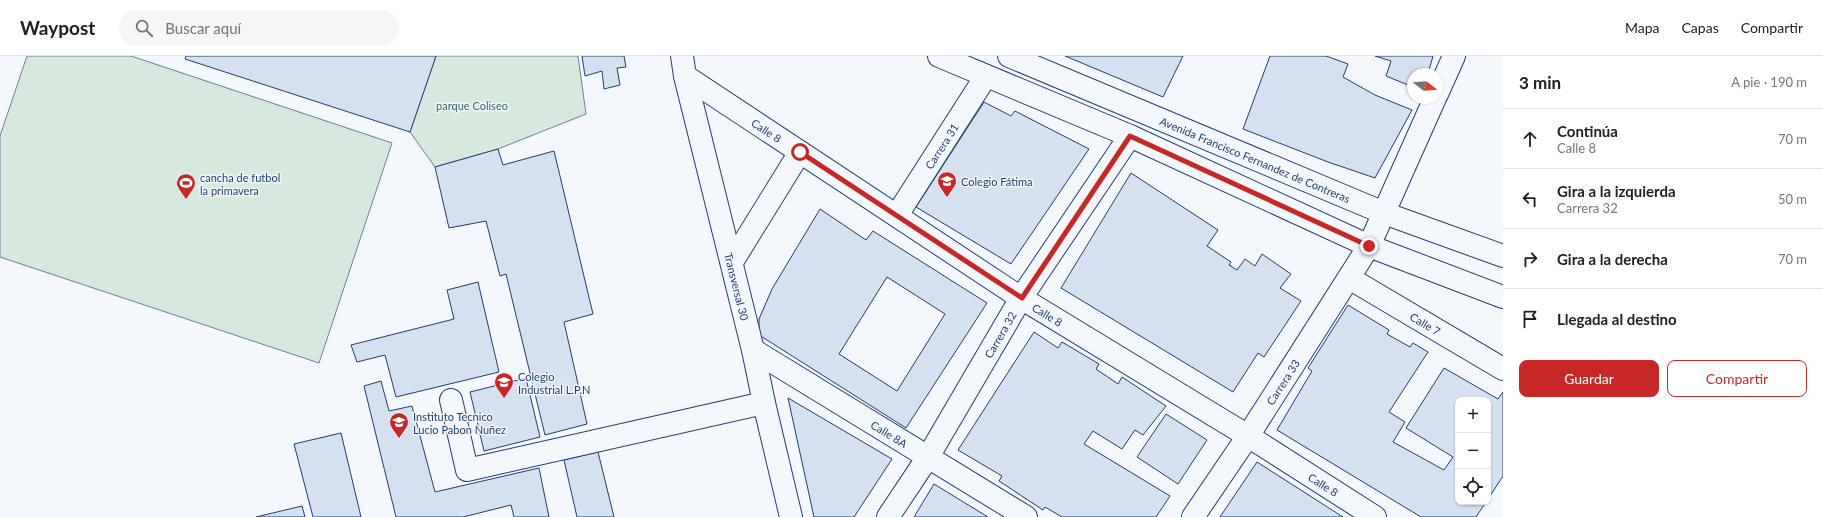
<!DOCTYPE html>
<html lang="es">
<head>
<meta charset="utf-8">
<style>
  :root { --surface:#fff; --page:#f6f6f6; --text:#202124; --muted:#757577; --line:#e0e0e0; --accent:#c62828 }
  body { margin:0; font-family:Lato,sans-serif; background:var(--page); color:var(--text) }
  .controls { position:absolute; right:12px; bottom:12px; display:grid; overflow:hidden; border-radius:8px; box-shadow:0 1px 3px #0004 }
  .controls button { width:36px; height:36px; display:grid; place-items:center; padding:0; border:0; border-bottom:1px solid var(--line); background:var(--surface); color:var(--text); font:20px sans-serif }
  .compass { position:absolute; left:1407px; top:12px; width:36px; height:36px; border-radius:50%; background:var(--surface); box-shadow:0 1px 3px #0004; rotate:107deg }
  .stop { position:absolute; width:12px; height:12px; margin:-9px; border:3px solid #c62828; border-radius:50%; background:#fff }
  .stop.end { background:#c62828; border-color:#fff; box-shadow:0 1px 4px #0008 }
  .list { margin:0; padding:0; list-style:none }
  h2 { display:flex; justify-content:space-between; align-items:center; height:52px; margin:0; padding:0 16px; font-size:17px }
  h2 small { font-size:13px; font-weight:400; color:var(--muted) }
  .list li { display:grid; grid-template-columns:26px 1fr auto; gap:12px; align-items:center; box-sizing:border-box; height:60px; padding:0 16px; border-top:1px solid var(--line) }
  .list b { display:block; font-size:15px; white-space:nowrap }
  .list p { margin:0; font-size:13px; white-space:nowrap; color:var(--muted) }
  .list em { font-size:13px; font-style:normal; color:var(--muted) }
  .actions { display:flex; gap:8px; padding:12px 16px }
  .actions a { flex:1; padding:9px 0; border:1px solid var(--accent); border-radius:8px; text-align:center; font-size:14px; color:var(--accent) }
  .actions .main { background:var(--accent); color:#fff }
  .icon { flex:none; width:22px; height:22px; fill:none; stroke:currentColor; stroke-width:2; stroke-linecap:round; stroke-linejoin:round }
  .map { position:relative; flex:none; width:1503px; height:461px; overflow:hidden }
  header { display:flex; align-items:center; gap:24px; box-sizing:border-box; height:56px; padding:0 20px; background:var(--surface); border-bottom:1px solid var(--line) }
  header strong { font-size:19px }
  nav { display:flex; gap:22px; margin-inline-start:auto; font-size:14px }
  .search { width:280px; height:36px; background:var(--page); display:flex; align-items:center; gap:10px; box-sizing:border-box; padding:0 14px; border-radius:22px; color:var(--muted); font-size:15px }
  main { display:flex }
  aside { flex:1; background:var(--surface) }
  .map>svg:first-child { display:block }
</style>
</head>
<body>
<header>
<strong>Waypost</strong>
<div class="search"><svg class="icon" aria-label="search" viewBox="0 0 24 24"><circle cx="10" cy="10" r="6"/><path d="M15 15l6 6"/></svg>Buscar aquí</div>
<nav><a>Mapa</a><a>Capas</a><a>Compartir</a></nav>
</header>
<main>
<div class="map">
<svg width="1503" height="461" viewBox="0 0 1503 461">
  <rect width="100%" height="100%" fill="#f4f7fb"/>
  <path fill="#d7e8df" stroke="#687fa3" d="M27,0H131L392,87L319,307L0,201V80Z
    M436,0H578L586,58L498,93L435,111L410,76Z"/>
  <path fill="#d5e0f0" stroke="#1d3f73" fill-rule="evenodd" d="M186,0H436L410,76L185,3Z
    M582,0H624L626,11L617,12L620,29L604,33L602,15L585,20Z
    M1065,0H1183L1163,41Z
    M1270,0H1326L1348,8L1343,21L1375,39L1412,54L1375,122L1328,106L1243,73Z
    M1375,0H1433L1428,18H1413V31L1386,20L1391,5Z
    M984,46L1011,60L1015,55L1089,93L1011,208L916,151Z
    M498,93L503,109L554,95L593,258L564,266L587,368L545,379L506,218L500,220L486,165L449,172L435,111Z
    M1131,117L1218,174L1207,190L1231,206L1229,209L1237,214L1245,203L1255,210L1262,198L1291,218L1280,232L1301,245L1264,301L1258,297L1233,336L1061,232Z
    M820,153L866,184L873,175L987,247L906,372L759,279V263L772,233ZM887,221L945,258L897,335L839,298Z
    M478,226L499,316L396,341L385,299L357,306L351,289L454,263L447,234Z
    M1348,249L1389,274L1387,278L1410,291L1413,287L1428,296L1389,356L1405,366L1393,386L1444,414L1453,401L1406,372L1444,312L1498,343L1503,336V420L1488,443V344H1458V446H1486L1476,461H1421L1277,374L1312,315L1308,312Z
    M1034,276L1058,292L1062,286L1099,308L1096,313L1118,328L1122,321L1166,350L1143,379L1135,374L1122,393L1093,375L1084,388L1170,440L1156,461H1062L1045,451L1043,454L999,425L1002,420L958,394Z
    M526,322L540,381L484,395L470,336Z
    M381,325L389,355L412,350L435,436L539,412L549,461H514L511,449L463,461H396L364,330Z
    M788,342L892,403L854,461H814Z
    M1166,358L1207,384L1178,428L1137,401Z
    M341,377L361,461H313L294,388Z
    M598,396L614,461H577L564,404Z
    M1257,406L1343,461H1220Z
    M934,428L988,461H914Z
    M302,450L305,461H256Z"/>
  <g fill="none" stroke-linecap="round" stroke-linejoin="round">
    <g stroke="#1d3f73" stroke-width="24">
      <g id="minor">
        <path id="s1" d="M682,0L685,20L753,294L764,347L791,461"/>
        <path id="s2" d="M685,20L1021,242L1248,380L1375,461"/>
        <path d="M1437,38L1454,0"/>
        <path id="s3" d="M897,159L986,20"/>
        <path d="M732,206L800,96"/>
        <path id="s4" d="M1349,222L1503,313"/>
        <path id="s5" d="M753,294L1026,461"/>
        <path d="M451,344L467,414L764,347"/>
        <path id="s6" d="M888,461L928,401L1021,242L1130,80"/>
        <path id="s7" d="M1193,461L1248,380L1369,190L1435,42"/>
      </g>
    </g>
    <g stroke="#1d3f73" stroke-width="24">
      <g id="major">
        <path d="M939,0L1130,80L1369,190L1503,241"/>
        <path id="s8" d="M1009,0L1384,157L1503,200"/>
      </g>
    </g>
    <use href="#minor" stroke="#f4f7fb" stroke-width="22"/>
    <use href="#major" stroke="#f4f7fb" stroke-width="22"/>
  </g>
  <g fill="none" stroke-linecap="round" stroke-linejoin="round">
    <path stroke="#c62828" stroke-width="5" d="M800,96L1022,242L1130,80L1369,190"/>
  </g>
  <defs>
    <g id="school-pin" transform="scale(1)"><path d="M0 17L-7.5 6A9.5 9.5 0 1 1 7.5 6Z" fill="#c62828" stroke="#f4f7fb"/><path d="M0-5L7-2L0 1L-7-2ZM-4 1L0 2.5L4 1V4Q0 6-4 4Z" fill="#fff"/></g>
    <g id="stadium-pin" transform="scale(1)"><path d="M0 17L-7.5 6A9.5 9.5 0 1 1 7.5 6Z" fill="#c62828" stroke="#f4f7fb"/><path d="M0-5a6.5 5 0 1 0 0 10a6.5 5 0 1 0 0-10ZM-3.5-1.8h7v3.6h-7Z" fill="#fff"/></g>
    <g id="university-pin" transform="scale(1)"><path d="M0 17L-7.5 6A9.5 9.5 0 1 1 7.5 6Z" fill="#c62828" stroke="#f4f7fb"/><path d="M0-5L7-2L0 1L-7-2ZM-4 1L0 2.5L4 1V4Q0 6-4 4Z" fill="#fff"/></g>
  </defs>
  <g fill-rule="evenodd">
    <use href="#school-pin" x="947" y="125"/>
    <use href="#stadium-pin" x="186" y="127"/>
    <use href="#school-pin" x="504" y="326"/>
    <use href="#university-pin" x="399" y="366"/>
  </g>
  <g text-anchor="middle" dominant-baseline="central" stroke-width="3" stroke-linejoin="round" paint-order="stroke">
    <g font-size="11" fill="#2c6c60" stroke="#f4f7fb">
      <text x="472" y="49">parque Coliseo</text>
    </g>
    <g font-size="11" fill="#1d3f73" stroke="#f4f7fb">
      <text stroke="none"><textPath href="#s2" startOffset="98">Calle 8</textPath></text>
      <text stroke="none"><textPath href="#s3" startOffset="82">Carrera 31</textPath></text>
      <text stroke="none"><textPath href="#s8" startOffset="267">Avenida Francisco Fernandez de Contreras</textPath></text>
      <text stroke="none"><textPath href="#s1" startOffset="237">Transversal 30</textPath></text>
      <text stroke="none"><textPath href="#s2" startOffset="434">Calle 8</textPath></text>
      <text stroke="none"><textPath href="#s4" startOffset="89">Calle 7</textPath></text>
      <text stroke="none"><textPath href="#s6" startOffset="214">Carrera 32</textPath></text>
      <text stroke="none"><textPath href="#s7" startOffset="162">Carrera 33</textPath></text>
      <text stroke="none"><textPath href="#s5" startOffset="160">Calle 8A</textPath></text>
      <text stroke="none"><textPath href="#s2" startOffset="758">Calle 8</textPath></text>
    </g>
    <g font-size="11" fill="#1d3f73" stroke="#f4f7fb" text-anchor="start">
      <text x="200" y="121">cancha de futbol<tspan x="200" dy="13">la primavera</tspan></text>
      <text x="961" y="125">Colegio Fátima</text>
      <text x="518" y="320">Colegio<tspan x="518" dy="13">Industrial L.P.N</tspan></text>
      <text x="413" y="360">Instituto Tecnico<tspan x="413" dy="13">Lucio Pabon Nuñez</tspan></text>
    </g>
  </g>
</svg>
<div class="controls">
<button>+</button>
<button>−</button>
<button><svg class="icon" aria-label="locate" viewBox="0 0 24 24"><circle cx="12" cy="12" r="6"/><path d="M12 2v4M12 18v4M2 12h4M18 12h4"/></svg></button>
</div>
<svg class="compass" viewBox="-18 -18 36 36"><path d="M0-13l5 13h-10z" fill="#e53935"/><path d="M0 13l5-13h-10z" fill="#757577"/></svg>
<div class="stop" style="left:800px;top:96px"></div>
<div class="stop end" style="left:1369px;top:190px"></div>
</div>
<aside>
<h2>3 min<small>A pie · 190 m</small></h2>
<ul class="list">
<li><svg class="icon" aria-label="ahead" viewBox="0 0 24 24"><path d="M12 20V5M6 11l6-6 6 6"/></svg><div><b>Continúa</b><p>Calle 8</p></div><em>70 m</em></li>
<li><svg class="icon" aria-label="left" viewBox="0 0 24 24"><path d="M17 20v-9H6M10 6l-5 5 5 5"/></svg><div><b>Gira a la izquierda</b><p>Carrera 32</p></div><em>50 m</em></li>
<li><svg class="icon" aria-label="right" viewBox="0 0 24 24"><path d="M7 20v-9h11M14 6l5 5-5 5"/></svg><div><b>Gira a la derecha</b></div><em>70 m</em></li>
<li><svg class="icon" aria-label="arrive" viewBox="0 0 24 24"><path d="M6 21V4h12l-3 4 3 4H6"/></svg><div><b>Llegada al destino</b></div></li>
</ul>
<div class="actions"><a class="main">Guardar</a><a>Compartir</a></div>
</aside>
</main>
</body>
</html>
